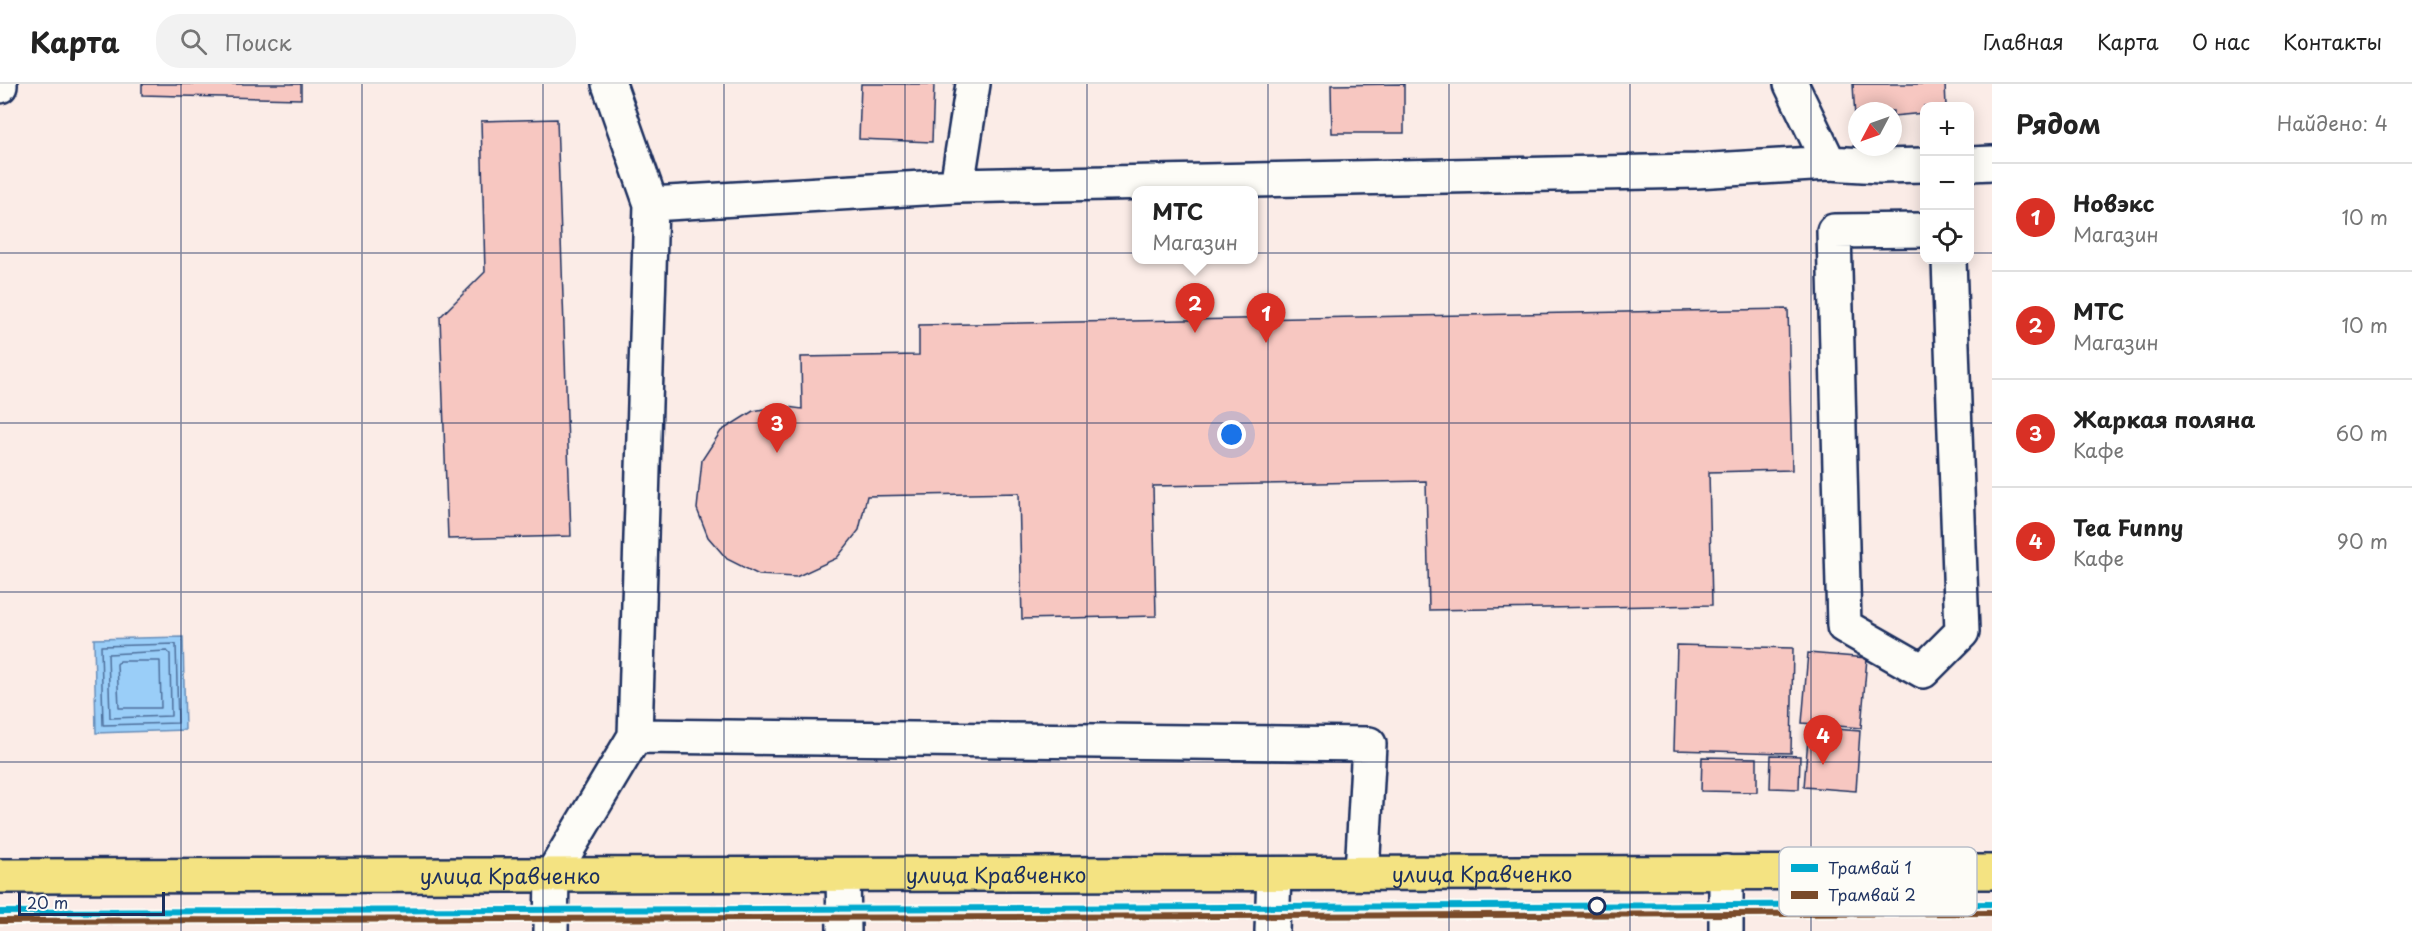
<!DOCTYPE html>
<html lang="ru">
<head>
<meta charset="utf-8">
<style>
  :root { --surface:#fff; --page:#f2f2f2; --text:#222; --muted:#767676; --line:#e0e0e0; --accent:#d93025 }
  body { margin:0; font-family:"Playpen Sans",sans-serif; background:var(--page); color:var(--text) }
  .controls { position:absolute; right:18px; top:18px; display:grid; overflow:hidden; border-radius:12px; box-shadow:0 3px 15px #0003 }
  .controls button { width:54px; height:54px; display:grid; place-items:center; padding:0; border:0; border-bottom:2px solid var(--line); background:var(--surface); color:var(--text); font:30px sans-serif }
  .compass { position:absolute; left:1848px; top:18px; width:54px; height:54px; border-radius:50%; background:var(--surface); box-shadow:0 3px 15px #0003; rotate:229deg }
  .scale { position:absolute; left:18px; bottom:15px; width:147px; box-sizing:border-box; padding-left:6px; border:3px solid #1b2f5e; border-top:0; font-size:16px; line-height:21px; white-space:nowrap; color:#1b2f5e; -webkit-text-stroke:4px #fdfcf7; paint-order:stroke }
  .you { position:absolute; left:1232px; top:351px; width:21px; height:21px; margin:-15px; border:4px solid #fff; border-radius:50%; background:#1a73e8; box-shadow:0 0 0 9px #1a73e833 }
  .badge { display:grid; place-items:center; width:39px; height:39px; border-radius:50%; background:var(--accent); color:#fff; font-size:20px; font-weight:700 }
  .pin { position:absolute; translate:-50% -50px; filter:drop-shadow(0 2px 3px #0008) }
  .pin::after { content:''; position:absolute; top:32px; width:21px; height:18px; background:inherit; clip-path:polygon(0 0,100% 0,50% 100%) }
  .popup { position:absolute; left:1132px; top:102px; width:126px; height:78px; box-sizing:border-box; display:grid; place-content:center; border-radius:12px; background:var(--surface); filter:drop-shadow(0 2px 4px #0005); font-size:20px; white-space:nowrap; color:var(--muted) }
  .popup b { font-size:22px; color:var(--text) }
  .popup::after { content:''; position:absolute; left:50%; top:100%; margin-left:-12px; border:12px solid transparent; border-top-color:var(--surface) }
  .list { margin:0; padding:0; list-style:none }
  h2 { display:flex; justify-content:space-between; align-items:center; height:78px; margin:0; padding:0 24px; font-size:26px }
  h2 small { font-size:20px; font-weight:400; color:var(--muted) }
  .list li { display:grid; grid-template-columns:39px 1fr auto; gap:18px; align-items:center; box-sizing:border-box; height:108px; padding:0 24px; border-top:2px solid var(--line) }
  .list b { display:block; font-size:22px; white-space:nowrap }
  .list p { margin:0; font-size:20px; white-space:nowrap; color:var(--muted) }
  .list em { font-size:20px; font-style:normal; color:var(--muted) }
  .icon { flex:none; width:33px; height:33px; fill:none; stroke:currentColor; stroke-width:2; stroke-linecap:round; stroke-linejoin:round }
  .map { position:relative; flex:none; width:1992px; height:847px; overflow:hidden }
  header { display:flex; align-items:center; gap:36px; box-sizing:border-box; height:84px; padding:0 30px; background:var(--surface); border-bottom:2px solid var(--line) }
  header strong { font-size:28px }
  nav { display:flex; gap:33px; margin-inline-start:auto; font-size:21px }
  .search { width:420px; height:54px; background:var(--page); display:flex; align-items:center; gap:15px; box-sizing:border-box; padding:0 21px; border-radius:24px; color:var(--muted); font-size:22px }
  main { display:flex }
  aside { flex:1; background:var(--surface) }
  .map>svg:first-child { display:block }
</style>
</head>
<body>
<header>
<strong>Карта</strong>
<div class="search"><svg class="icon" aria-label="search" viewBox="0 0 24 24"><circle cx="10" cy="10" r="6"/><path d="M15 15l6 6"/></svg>Поиск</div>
<nav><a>Главная</a><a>Карта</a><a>О нас</a><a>Контакты</a></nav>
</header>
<main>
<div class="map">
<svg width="1992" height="847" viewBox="0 0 1992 847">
  <rect width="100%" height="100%" fill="#fbece7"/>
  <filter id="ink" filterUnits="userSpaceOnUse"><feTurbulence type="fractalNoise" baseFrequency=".0167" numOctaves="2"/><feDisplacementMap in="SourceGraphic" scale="12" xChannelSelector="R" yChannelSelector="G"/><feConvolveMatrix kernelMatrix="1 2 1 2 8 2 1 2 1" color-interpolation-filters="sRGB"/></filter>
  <g filter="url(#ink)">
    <path fill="#9acef8" stroke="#678eba" stroke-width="1.5" d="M183,553L185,646L96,649L94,555Z"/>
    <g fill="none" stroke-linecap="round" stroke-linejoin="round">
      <path stroke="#4e6f9c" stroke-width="1.5" d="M176,560L178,639L103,641L101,562Z
        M167,567L170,570L171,632L110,634L108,570Z
        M120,577H160L161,624H119L117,580Z"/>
    </g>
    <path fill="#f7c7c1" stroke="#1b2f5e" stroke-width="1.5" d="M142,0H301V15L142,11Z
      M861,0H934L932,58L859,55Z
      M1404,0V49H1332L1331,1Z
      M1853,0H1945L1946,22H1924V29L1893,32V27H1857L1855,34Z
      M557,35L571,452L448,455L440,233L485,188L481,37Z
      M1788,225L1792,386L1709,388L1712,521L1429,526L1426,397L1153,402L1156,532L1022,535L1019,409L867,412L859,446L837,474L796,493L759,491L727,475L708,453L697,425L702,376L721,347L753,327L780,322L802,325L801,273L919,271V241Z
      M1677,561L1793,564L1791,669L1674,666Z
      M1808,569L1867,574L1861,644L1802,639Z
      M1809,643L1860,647L1856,707L1804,703Z
      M1771,671L1800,672L1799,705L1770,704Z
      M1702,673L1757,674V708L1701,707Z"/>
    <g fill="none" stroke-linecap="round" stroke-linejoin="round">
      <g stroke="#1b2f5e" stroke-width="38">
        <path id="minor" d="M1791,0L1829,79
          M0,2V0
          M1970,80L1992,79
          M957,102L973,0
          M651,120L957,102L1696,87L1829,79L1880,82L1924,81
          M1924,146L1834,147L1844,542L1923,587L1962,548L1949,176
          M635,652L1369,660L1362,789
          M1726,788V847
          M843,791L844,847
          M551,847L552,791L635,652L651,120L609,0
          M1272,847L1274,790"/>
      </g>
      <g stroke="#1b2f5e" stroke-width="38">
        <g id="major">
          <path id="s1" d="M0,792L1992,788"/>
        </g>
      </g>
      <use href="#minor" stroke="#fdfcf7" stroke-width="33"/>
      <use href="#major" stroke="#f4e382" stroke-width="33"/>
      <g stroke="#fdfcf7" stroke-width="10">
        <path id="tram-1" d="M0,828L1992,820"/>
      </g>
      <g stroke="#fdfcf7" stroke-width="10">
        <path id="tram-2" d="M0,837L1992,829"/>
      </g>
      <use href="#tram-1" stroke="#00a9ce" stroke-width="6"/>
      <use href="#tram-2" stroke="#7a4b2a" stroke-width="6"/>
    </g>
  </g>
  <path fill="none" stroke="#1b2f5e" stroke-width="1.5" stroke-opacity="0.55" d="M181,0V847M362,0V847M543,0V847M724,0V847M905,0V847M1087,0V847M1268,0V847M1449,0V847M1630,0V847M1811,0V847M0,169H1924M1970,169H1992M0,339H1992M0,508H1992M0,678H1992"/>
  <circle fill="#fdfcf7" stroke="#1b2f5e" stroke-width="3" cx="1597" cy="822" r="8"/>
  <g text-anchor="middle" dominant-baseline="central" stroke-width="6" stroke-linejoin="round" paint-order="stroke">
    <g font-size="21" fill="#1b2f5e" stroke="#fdfcf7">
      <text stroke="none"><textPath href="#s1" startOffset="1482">улица Кравченко</textPath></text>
      <text stroke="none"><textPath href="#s1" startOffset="996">улица Кравченко</textPath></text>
      <text stroke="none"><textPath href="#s1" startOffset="510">улица Кравченко</textPath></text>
    </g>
  </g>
  <rect x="1779" y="763" width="198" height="69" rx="9" fill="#fdfcf7" stroke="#b9bec9" stroke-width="1.5"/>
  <rect x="1791" y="780" width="27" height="8" fill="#00a9ce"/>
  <rect x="1791" y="807" width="27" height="8" fill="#7a4b2a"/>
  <g font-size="16" fill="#1b2f5e">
    <text x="1828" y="790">Трамвай 1</text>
    <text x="1828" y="817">Трамвай 2</text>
  </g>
</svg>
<div class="controls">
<button>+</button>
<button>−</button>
<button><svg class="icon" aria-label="locate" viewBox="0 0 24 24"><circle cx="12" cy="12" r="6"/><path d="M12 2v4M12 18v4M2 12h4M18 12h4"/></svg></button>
</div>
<svg class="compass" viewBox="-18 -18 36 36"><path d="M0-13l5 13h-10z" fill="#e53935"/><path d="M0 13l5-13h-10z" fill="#767676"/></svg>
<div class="scale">20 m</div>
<div class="you"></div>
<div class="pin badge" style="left:1266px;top:259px">1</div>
<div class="pin badge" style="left:1195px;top:249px">2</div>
<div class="popup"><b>МТС</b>Магазин</div>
<div class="pin badge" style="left:777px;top:369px">3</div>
<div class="pin badge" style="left:1823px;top:681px">4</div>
</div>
<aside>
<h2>Рядом<small>Найдено: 4</small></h2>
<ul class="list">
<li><span class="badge">1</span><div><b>Новэкс</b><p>Магазин</p></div><em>10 m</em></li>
<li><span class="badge">2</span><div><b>МТС</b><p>Магазин</p></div><em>10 m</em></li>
<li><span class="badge">3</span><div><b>Жаркая поляна</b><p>Кафе</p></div><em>60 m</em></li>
<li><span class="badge">4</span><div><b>Tea Funny</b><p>Кафе</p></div><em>90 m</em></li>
</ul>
</aside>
</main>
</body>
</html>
